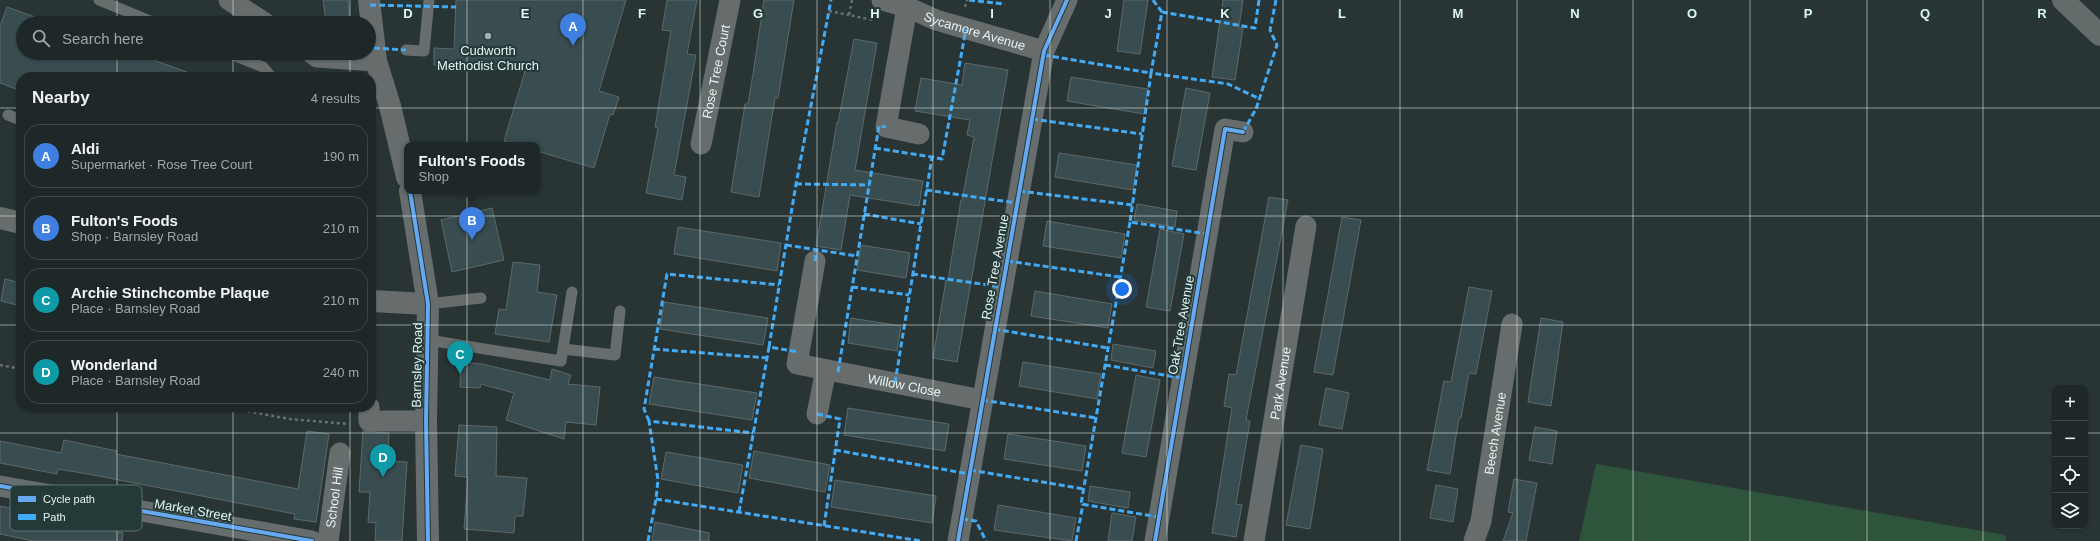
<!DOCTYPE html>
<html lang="en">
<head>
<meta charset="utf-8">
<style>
  :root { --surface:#1f2828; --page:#273030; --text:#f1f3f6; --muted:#a1a6a8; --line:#3c4445; --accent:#95b2f1 }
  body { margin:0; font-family:Helvetica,sans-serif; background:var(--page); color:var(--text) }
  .controls { position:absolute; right:12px; bottom:12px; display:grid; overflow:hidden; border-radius:8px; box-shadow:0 1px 3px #0004 }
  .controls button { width:36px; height:36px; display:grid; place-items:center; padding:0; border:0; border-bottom:1px solid var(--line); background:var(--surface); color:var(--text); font:20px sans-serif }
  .you { position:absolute; left:1122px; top:289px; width:14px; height:14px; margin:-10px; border:3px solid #fff; border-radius:50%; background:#1a73e8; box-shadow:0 0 0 6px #1a73e833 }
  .badge { display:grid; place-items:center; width:26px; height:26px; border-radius:50%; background:var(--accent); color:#fff; font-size:13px; font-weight:700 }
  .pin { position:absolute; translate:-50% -33px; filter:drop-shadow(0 1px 2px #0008) }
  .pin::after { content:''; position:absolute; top:21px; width:14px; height:12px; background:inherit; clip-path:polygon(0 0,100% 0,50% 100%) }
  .popup { position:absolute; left:404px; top:142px; width:136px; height:52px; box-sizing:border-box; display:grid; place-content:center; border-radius:8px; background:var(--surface); filter:drop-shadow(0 1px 3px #0005); font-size:13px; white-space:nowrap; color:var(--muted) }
  .popup b { font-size:15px; color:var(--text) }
  .popup::after { content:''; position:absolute; left:50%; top:100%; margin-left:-8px; border:8px solid transparent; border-top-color:var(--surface) }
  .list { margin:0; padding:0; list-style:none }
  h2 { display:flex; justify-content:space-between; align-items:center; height:52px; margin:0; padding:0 16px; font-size:17px }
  h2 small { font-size:13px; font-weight:400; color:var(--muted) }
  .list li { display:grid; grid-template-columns:26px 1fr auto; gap:12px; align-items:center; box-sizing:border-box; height:64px; margin:0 8px 8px; padding:0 8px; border:1px solid var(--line); border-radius:16px }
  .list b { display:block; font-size:15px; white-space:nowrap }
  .list p { margin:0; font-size:13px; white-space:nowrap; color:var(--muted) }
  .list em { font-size:13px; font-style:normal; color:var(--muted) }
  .icon { flex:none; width:22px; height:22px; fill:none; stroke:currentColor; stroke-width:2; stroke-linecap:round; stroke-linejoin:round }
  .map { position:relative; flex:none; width:2100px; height:541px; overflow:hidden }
  .search { position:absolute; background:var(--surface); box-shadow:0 1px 3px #0004; left:16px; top:16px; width:360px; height:44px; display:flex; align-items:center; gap:10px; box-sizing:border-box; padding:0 14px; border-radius:22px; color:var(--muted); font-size:15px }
  .panel { position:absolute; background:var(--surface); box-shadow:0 1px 3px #0004; left:16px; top:72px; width:360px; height:340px; border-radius:16px }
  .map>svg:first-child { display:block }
</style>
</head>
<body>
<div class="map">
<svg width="2100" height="541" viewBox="0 0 2100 541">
  <rect width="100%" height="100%" fill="#293535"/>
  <path fill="#2e543c" d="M1596,464L2005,535L2006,541H1579Z"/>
  <path fill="#394d50" stroke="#5e6869" d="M323,0H348L350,22L326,23Z
    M456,0H626L599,91L619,97L613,115L610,114L594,168L537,151V145H518L504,141L525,71L434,65V48L454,49Z
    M667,0H697L687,54L696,55L674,175L686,177L682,200L646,193L658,128L655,127L671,31L662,30Z
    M764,0H794L778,98H775L759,197L731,192L745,104H748L753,74Z
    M1124,0H1148L1140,54L1117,51Z
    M1223,0H1243L1239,27L1243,28L1235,80L1212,77Z
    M7,7L52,23H23V53H134L195,75L194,77H21V91L0,83V26Z
    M854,39L877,43L855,170L923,181L919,206L850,195L841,250L816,246L837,122L838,123Z
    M965,63L1008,70L957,362L933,358L946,280H948L961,200H962L974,137L967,135L970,120L915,111L921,78L962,85Z
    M1071,77L1148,89L1144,114L1067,101Z
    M1186,88L1210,93L1196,170L1172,166Z
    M1059,153L1137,165L1133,190L1055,177Z
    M1269,197L1288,200L1246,420L1250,421L1236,504L1242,505L1236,537L1212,533L1232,408L1224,406L1229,374L1236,375Z
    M1137,204L1177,211L1175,227L1134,220Z
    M492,208L504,260L452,272L441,220Z
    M1342,217L1361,220L1333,375L1314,372Z
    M1047,221L1125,234L1121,258L1043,246Z
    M678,227L781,243L777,271L674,254Z
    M1160,229L1184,234L1170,311L1146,307Z
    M861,245L910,253L906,278L857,270Z
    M513,262L540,265L537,292L557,295L549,342L495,334L499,309L506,310Z
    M5,279L21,283V306L1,301Z
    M1469,287L1492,291L1476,374L1469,373L1461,418H1459L1450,474L1427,470L1444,381L1451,382Z
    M1035,291L1112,304L1108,328L1031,316Z
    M664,302L768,318L763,345L660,329Z
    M851,318L901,326L897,351L848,343Z
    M1541,318L1563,322L1551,406L1528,402Z
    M1113,344L1156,351L1153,368L1111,360Z
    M461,362L482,364L550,380L552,369L571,375L568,384L600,387L596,425L566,422L564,439L506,420L514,393L481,384L480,388L460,387Z
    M1023,362L1101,374L1097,399L1019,386Z
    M1136,375L1160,380L1146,457L1122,453Z
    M654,377L757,393L752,420L649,404Z
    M1326,388L1349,393L1342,429L1319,425Z
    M848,408L949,424L945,451L844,435Z
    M459,425L497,427L496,476L527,478L523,516H515L514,533L464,529L468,477L455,476Z
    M1535,427L1557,431L1552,464L1529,460Z
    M307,431L329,434L316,522L294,519L295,514L88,474L58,469L57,474L0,463V441L61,453L64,440L117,451L116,454L298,489Z
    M363,431L389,433L388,461L407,462L402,541H375L376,523L368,522L370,492H359Z
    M1008,434L1086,446L1082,471L1004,459Z
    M1301,445L1323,449L1310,529L1286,525Z
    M754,451L830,465L825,492L749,478Z
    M666,452L743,465L738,493L661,479Z
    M1514,479L1537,483L1526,541H1503L1513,513L1508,512Z
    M835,480L936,496L932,523L831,507Z
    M1436,485L1458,489L1453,522L1430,518Z
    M1090,486L1130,492L1128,508L1088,501Z
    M998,505L1076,518L1072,541L994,530Z
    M0,506L63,519V521L123,533L122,541H33L0,534Z
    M1112,513L1136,517L1132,541H1108Z
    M655,522L709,533V541H652Z"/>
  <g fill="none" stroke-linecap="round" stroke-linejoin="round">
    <path stroke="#69706f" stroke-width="2.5" stroke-dasharray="3 3" stroke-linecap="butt" d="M852,0L849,15L873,20
      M965,7L967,0
      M829,11L849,15
      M0,365L21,369
      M224,407L290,419L349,424"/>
    <path stroke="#676d6c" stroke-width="11" d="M99,0L155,23
      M406,50L424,51L429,0
      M228,53L263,67L271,77
      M8,115L21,120
      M428,304L481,298
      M428,340L561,361L572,292
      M563,349L615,355L620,311"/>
    <g stroke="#676d6c" stroke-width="21">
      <path d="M229,0L265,23"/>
      <path id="s1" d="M882,0L907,7L936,20L1044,51"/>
      <path d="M907,7L886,127L919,134"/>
      <path d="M312,53L317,57L376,61"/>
      <path id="s2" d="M701,144L730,0"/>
      <path id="s3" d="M815,261L797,364L982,400"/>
      <path d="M369,407V421H426"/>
      <path d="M817,414L826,370"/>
      <path d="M0,486L312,541"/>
      <path id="s4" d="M328,541L340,453"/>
      <path d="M958,541L1044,51L1067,0"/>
      <path d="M1155,541L1225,129L1243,132"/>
      <path id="s5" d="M1254,541L1306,226"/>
      <path id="s6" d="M1474,541L1481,521L1512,324"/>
    </g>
    <path stroke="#676d6c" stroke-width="22" d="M369,0L376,61L390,106L407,177
      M410,191L428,304L426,421L428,541
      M0,218L21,223
      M371,301L428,304"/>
    <path stroke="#636c6b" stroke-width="22" d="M2063,0L2100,35"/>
    <path stroke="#42abf6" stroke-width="3" stroke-dasharray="6 3" stroke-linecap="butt" d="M969,0L1005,4
      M1153,0L1162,12
      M1259,0L1255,28L1162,12L1151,73L1228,84L1260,99
      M370,5L456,7
      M374,48L406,50
      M1044,55L1151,73L1130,222L1207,234
      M1032,119L1142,134
      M1243,132L1256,109L1277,45L1270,30L1276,0
      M875,148L932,157
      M796,184L869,185
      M926,190L1017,203
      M1019,191L1133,205
      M864,214L921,224
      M1130,222L1081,504L1159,517
      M786,245L857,256
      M815,261L816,249
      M1007,261L1120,277
      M912,274L1002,287
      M852,287L909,295
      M994,329L1108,348
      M769,347L796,184L831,0
      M654,349L767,358
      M1105,365L1182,378
      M838,372L879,126L886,127
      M895,383L932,157L942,159L966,29
      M982,400L1096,418
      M817,414L840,419L824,526
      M649,421L644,409L667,274L779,285
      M835,450L969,474
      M970,470L1084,489
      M656,499L921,541
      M739,512L769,347L799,352
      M962,519L976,521L986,541
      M648,541L656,499L658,480L649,421L753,433
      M1076,541L1083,504"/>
    <g stroke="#243a39" stroke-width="6">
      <path id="cycleway" d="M410,191L428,304L426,421L428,541
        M0,486L312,541
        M958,541L1044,51L1067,0
        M1155,541L1225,129L1243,132"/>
    </g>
    <use href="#cycleway" stroke="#66a8f1" stroke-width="4"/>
  </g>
  <path fill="none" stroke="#e5f3f2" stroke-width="1" stroke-opacity="0.55" d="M117,0V23M233,0V23M350,0V23M467,0V541M583,0V541M700,0V541M817,0V541M933,0V541M1050,0V541M1167,0V541M1283,0V541M1400,0V541M1517,0V541M1633,0V541M1750,0V541M1867,0V541M1983,0V541M117,53V77M233,53V77M350,53V77M0,108H21M371,108H2100M0,216H21M371,216H2100M0,325H21M371,325H2100M117,407V541M233,407V541M350,407V541M0,433H2055M2085,433H2100"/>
  <circle fill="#a3b0b0" stroke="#243a39" stroke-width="1.5" cx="488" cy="36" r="4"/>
  <g text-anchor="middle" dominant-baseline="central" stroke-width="4" stroke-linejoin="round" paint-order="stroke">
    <g font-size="13" fill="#e5f3f2" stroke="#243a39">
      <text stroke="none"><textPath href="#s1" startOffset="98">Sycamore Avenue</textPath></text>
      <text stroke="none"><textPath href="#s2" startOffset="74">Rose Tree Court</textPath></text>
      <text transform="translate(995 267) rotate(-80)">Rose Tree Avenue</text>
      <text transform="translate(1181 325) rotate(-80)">Oak Tree Avenue</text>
      <text transform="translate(417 365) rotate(-89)">Barnsley Road</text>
      <text stroke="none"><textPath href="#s5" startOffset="160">Park Avenue</textPath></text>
      <text stroke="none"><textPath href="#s3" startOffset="214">Willow Close</textPath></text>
      <text stroke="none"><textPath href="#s6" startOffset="110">Beech Avenue</textPath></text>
      <text stroke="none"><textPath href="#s4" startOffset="44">School Hill</textPath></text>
      <text transform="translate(193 510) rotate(10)">Market Street</text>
    </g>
    <g font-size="13" fill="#e5f3f2" stroke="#243a39">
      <text x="488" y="50">Cudworth<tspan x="488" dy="15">Methodist Church</tspan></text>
    </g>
  </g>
  <rect x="10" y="485" width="132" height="46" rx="6" fill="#243a39" stroke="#5e7270" stroke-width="1"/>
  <rect x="18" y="496" width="18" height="6" fill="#66a8f1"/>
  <rect x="18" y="514" width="18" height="6" fill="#42abf6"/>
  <g font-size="11" fill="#e5f3f2">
    <text x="43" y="503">Cycle path</text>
    <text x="43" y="521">Path</text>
  </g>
  <g font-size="13" text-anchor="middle" font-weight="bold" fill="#e5f3f2" stroke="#243a39" stroke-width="4" stroke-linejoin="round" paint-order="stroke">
    <text x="408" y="18">D</text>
    <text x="525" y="18">E</text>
    <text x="642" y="18">F</text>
    <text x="758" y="18">G</text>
    <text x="875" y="18">H</text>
    <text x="992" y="18">I</text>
    <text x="1108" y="18">J</text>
    <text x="1225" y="18">K</text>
    <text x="1342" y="18">L</text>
    <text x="1458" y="18">M</text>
    <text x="1575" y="18">N</text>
    <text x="1692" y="18">O</text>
    <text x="1808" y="18">P</text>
    <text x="1925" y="18">Q</text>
    <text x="2042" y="18">R</text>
  </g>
</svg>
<div class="controls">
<button>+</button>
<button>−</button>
<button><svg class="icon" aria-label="locate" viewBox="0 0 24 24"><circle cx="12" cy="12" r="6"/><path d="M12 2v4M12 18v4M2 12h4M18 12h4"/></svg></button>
<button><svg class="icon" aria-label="layers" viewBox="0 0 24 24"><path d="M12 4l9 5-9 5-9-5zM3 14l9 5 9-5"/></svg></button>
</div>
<div class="you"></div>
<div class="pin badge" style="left:573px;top:46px;background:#3f7fe0">A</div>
<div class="pin badge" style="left:472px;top:240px;background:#3f7fe0">B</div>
<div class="popup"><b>Fulton's Foods</b>Shop</div>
<div class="pin badge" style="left:460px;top:374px;background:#0f9aa8">C</div>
<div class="pin badge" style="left:383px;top:477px;background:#0f9aa8">D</div>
<div class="search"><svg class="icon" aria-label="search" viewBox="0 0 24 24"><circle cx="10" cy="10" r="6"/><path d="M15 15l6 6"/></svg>Search here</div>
<section class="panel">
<h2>Nearby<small>4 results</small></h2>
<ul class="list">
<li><span class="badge" style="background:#3f7fe0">A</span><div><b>Aldi</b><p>Supermarket · Rose Tree Court</p></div><em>190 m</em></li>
<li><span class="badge" style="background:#3f7fe0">B</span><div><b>Fulton's Foods</b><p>Shop · Barnsley Road</p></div><em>210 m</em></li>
<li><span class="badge" style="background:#0f9aa8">C</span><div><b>Archie Stinchcombe Plaque</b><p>Place · Barnsley Road</p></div><em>210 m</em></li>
<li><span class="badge" style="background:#0f9aa8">D</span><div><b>Wonderland</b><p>Place · Barnsley Road</p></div><em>240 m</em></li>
</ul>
</section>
</div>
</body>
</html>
